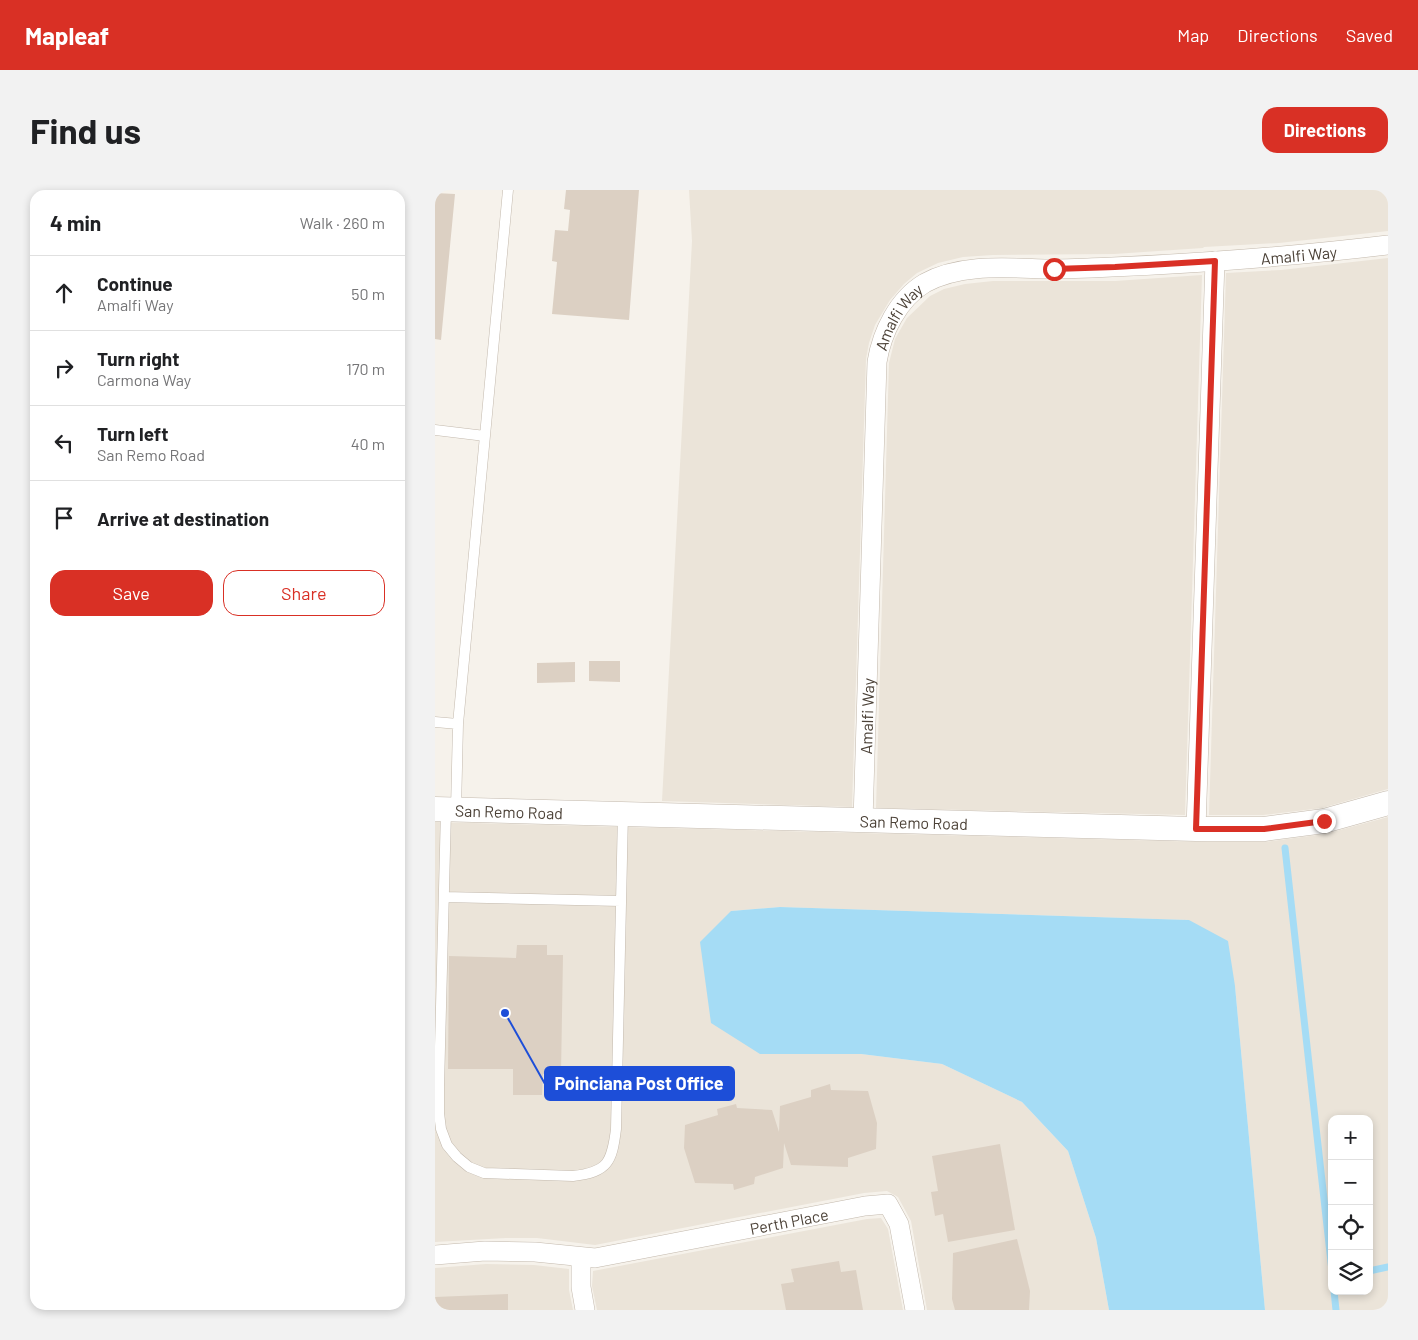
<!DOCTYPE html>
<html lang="en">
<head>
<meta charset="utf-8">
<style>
  :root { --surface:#fff; --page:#f2f2f2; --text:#202124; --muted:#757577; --line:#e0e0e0; --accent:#d93025 }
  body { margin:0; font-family:Barlow,sans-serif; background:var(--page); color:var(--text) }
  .controls { position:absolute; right:15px; bottom:15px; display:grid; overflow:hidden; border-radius:10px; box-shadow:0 2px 8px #0003 }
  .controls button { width:45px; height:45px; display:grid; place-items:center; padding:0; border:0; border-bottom:1px solid var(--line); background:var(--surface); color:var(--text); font:25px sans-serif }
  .stop { position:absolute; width:15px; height:15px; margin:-11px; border:4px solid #d93025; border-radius:50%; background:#fff }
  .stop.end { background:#d93025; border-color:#fff; box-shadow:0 1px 5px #0008 }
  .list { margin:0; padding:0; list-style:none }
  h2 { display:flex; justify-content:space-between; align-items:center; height:65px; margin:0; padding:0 20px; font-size:21px }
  h2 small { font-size:16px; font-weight:400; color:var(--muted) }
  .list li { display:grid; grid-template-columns:32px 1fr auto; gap:15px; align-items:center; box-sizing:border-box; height:75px; padding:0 20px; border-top:1px solid var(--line) }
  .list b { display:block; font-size:19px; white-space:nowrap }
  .list p { margin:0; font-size:16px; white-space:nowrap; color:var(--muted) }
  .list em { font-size:16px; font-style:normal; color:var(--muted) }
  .actions { display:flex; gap:10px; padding:15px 20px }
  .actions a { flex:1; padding:11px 0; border:1px solid var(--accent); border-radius:15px; text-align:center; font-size:18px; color:var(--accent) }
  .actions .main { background:var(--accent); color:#fff }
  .icon { flex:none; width:28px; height:28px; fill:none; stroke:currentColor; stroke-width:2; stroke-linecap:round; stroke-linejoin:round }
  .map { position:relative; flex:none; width:953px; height:1120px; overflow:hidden; border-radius:15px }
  header { display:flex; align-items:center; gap:30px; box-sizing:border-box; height:70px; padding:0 25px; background:var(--accent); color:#fff }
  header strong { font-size:24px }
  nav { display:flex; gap:28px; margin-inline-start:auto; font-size:18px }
  .intro { display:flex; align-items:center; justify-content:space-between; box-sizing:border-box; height:120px; padding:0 30px }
  h1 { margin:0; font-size:35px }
  .button { padding:12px 22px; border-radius:15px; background:var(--accent); color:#fff; font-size:18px; font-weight:700 }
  main { display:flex; gap:30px; padding:0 30px }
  aside { flex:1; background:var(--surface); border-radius:15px; box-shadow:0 2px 8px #0003 }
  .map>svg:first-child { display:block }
</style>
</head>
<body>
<header>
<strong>Mapleaf</strong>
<nav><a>Map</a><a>Directions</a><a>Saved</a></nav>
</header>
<div class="intro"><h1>Find us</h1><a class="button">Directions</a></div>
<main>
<aside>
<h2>4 min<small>Walk · 260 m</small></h2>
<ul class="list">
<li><svg class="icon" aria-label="ahead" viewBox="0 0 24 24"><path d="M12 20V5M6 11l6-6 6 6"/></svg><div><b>Continue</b><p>Amalfi Way</p></div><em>50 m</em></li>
<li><svg class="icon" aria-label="right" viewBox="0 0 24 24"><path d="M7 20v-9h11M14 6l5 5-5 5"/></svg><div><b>Turn right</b><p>Carmona Way</p></div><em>170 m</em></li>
<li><svg class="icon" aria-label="left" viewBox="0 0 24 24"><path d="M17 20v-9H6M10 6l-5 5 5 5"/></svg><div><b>Turn left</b><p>San Remo Road</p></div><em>40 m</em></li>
<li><svg class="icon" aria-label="arrive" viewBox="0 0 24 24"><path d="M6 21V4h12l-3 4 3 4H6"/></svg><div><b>Arrive at destination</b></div></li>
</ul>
<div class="actions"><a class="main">Save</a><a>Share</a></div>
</aside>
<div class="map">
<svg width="953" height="1120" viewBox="0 0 953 1120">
  <rect width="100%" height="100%" fill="#f6f2eb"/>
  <path fill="#ebe4d9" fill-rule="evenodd" d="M254,0H953V41L844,53L769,57L768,58L679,64L558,65L528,67L503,73L482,83L469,94L455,110L440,135L434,153L431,169L417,617L227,611L257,51Z
    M953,68V599L887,618L828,625H774L791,83L846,80Z
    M767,85L750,625L441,618L454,173L460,149L472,128L495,106L509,99L530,94L558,91H680Z
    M953,627V1120H830L800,796L754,730L345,717L296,721L426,864L507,874L587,912L633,961L661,1048L674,1120H492L476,1031L463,1007L452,1001L429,1003L160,1055L102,1048H71L0,1052V632L773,652H829L890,644ZM897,929H934V1101H897Z
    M446,1028L453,1039L468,1120H162L157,1096L158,1081L432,1029Z
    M51,1074L99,1075L134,1079V1100L138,1120H0V1078Z"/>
  <path fill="#a5dcf5" d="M345,717L754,730L793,751L800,796L830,1120H674L661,1048L633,961L587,912L507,874L426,864H325L276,833L265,752L296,721Z"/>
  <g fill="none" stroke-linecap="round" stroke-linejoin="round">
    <path stroke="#a5dcf5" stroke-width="7" d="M850,658L897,1081
      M934,1081L953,1077
      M899,1101L901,1120"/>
  </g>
  <path fill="#dcd0c3" d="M131,0H204L194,130L117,124L122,72L117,71L120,40L133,41L135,20L129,19Z
    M0,3L20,4L6,150L0,149Z
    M154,471H185V492L154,491Z
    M140,472V492L102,493V473Z
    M82,755H112V765H128L126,884H108L107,905H78V879H13L14,766L81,768Z
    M395,894L396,900L433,901L442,933L441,959L413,968V977L356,975L349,953L348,978L320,987L319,994L299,1000L298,994L260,993L249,958L250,935L283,925L282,919L301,914L302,918L337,920L344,942L345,916L376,907V900Z
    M565,954L580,1040L513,1052L508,1024L500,1026L496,1002L503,1001L497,966Z
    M582,1049L595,1101L594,1120H520L517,1109L518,1063Z
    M404,1071L406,1082L421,1080L428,1120H351L346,1094L359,1092L356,1079Z
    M73,1104V1120H0V1107Z"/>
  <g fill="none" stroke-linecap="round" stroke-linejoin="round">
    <g stroke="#c3b9ad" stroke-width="11">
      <path id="service" d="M0,240L50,246
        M0,532L23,534
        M11,620L4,896V923L6,939L12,955L22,967L34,977L49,983L138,986C173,982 177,972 181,939L188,623
        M21,620L23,534L73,0
        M9,707L186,711"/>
    </g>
    <g stroke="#c3b9ad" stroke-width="20">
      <g id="minor">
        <path id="s1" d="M428,631L442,172C447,142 463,109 490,93C526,73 573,78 613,79C634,79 656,78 677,77C769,73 862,66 953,55"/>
        <path d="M761,639L780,71"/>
        <path id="s2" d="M0,1065L50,1061L100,1062L160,1068L430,1016L453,1014L464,1034L480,1120"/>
        <path d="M146,1067V1097L150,1120"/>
      </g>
    </g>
    <g stroke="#c3b9ad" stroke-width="25">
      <g id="tertiary">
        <path id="s3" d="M0,619L761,639H829L889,631L953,613"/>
      </g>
    </g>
    <use href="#service" stroke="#fff" stroke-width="10"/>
    <use href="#minor" stroke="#fff" stroke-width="19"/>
    <use href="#tertiary" stroke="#fff" stroke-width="24"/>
  </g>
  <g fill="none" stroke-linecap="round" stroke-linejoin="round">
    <path stroke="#d93025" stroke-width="6" d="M619,79L680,77L780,71L761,639H829L889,631"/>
  </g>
  <g text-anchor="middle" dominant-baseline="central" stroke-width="4" stroke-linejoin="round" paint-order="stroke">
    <g font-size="16" fill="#4c4238" stroke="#fff">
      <text stroke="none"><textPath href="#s1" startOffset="931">Amalfi Way</textPath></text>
      <text stroke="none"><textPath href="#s1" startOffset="510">Amalfi Way</textPath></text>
      <text stroke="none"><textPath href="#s1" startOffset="105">Amalfi Way</textPath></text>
      <text stroke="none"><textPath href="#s3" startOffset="74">San Remo Road</textPath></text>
      <text stroke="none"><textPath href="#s3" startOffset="479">San Remo Road</textPath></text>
      <text stroke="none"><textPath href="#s2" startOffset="358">Perth Place</textPath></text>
    </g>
  </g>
  <path fill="none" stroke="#1d4ed8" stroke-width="2" d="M70 823L110 894"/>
  <circle fill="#1d4ed8" stroke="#fff" stroke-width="2" cx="70" cy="823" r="5"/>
  <rect fill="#1d4ed8" stroke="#1d4ed8" stroke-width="2" x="110" y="877" width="189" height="33" rx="5"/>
  <g font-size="18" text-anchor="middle" font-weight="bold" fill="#fff">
    <text x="204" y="900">Poinciana Post Office</text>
  </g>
</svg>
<div class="controls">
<button>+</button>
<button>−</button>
<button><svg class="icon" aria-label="locate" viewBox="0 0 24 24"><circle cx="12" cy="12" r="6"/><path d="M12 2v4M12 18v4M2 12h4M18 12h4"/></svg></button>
<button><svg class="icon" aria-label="layers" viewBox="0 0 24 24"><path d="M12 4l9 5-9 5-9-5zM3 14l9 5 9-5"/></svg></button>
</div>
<div class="stop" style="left:619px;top:79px"></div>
<div class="stop end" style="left:889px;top:631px"></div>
</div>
</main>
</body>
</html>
